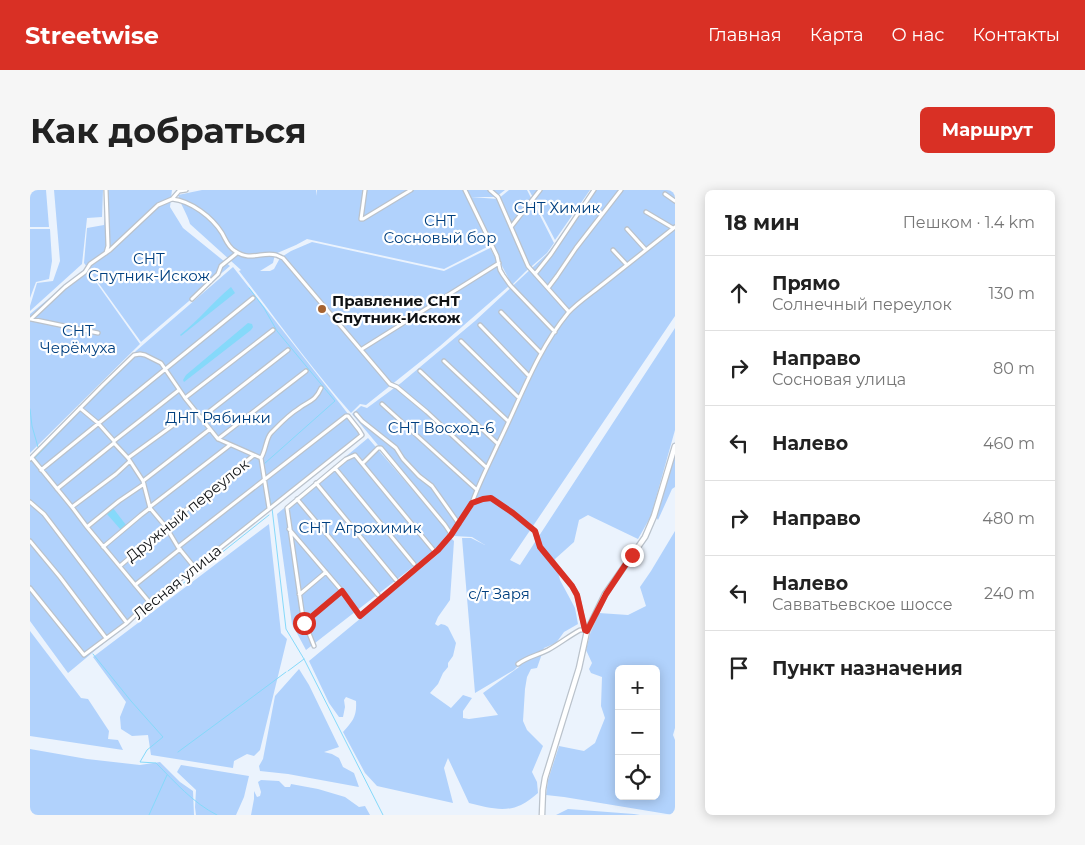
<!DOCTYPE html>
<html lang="ru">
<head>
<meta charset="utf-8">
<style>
  :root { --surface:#fff; --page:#f6f6f6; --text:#222; --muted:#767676; --line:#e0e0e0; --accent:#d93025 }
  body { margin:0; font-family:Montserrat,sans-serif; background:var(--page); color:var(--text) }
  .controls { position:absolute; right:15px; bottom:15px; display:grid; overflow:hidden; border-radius:8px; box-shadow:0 2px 12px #0003 }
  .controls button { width:45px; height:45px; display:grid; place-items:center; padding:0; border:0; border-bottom:1px solid var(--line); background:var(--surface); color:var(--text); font:25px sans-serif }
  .stop { position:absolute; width:15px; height:15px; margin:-11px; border:4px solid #d93025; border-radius:50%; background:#fff }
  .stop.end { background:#d93025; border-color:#fff; box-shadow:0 1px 5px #0008 }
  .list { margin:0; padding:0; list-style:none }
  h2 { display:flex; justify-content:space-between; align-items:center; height:65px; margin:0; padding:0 20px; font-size:21px }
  h2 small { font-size:16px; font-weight:400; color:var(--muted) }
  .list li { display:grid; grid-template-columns:32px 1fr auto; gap:15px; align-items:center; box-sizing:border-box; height:75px; padding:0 20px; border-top:1px solid var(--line) }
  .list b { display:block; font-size:19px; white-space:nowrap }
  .list p { margin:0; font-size:16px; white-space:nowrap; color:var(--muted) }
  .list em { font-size:16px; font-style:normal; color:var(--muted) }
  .icon { flex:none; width:28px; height:28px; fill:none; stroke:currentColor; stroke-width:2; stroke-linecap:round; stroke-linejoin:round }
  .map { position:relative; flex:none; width:645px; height:625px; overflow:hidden; border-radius:8px }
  header { display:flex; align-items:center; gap:30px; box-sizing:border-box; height:70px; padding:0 25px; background:var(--accent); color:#fff }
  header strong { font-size:24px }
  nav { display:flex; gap:28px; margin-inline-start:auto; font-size:18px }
  .intro { display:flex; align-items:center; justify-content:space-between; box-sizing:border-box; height:120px; padding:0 30px }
  h1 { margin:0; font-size:35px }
  .button { padding:12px 22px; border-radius:8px; background:var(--accent); color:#fff; font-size:18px; font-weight:700 }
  main { display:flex; gap:30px; padding:0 30px }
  aside { flex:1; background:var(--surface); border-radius:8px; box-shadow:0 2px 12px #0003 }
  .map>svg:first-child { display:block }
</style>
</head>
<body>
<header>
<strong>Streetwise</strong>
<nav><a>Главная</a><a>Карта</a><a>О нас</a><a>Контакты</a></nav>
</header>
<div class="intro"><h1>Как добраться</h1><a class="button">Маршрут</a></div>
<main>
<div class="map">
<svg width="645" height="625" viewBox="0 0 645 625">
  <rect width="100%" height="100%" fill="#ebf3fd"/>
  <path fill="#b1d2fc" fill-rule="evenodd" d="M0,0H16L19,37H0Z
    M24,0H73L72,27L57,28L52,74L0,121V116L7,93L23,91L30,71Z
    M77,0H142L140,17L153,38L200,76L111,152L54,73L57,38L74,35Z
    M172,0H286V6L287,0H475L466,7H441L468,9L479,0H497L524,53L517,63L495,82L482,95L461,55L414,79L277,49L266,55L245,64L243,73L230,81H240L244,79L250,68L261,61L282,52L414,81L460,58L480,95L410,156L336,215L330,214L321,223C281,178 246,129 209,81L211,80L160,34C157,23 151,16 148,5Z
    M499,0H560L525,50Z
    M563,0H645V126L480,370L490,375L645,138V240L621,326L608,349L558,325L549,330L544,352L525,369L530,390L545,418L548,434L534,442L526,453L514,458L507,478L501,479L497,487L495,499L493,531L497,540L513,556L502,582L507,592L508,603C503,607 497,612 491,615C474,623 456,617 439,613L418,568L414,578L423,613L347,596L335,583L313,542C323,531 327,526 326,511L316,507L314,510L315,517L313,527H309L299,513L279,471L407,365L421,348L424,351L420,410L408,427L405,434L408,436L411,434L415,435L418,437L426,453L423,466L418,473V477L413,483L408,494L400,503L421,518L433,505L442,508L433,521V528L439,529L468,525L453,503L489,477L490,474L484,480L445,503L432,348H441L455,355L442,347L424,346L322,224L331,216L337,218L371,193L445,131L518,63Z
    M0,39H20L22,71L19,89L6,92L0,108Z
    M203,77L333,243L121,414L38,483L0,431V266L107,160Z
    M56,78L110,154L0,263V124Z
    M338,248L419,342L406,359L276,460L262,434L247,324Z
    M645,265V297L642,299L628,330L626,327Z
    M239,334L251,443L257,449L230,560L224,566L217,564L204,571L203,578L121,565L118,545L102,546L91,539L90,527L96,512L63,467Z
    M645,341V538L643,545L645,550V624L643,625L534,607L516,605L518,590L529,556L554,561L565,553L575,528L571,516L572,487L561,483L559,479L562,473L556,460L560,444L569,423L598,425L616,416L610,397L621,381ZM589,479H626V606H589Z
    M0,441L51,508L58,509L79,541L78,549L88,550L93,560L0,546Z
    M269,479L279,495L309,557L294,562L302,564L309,568L313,577L324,583L329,597L258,584L230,581L229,576L233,569L245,506Z
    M0,559L57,569L110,575L130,572L150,592L163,601L164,625H0Z
    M151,575L219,586L214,607L206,625H166L165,617L166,600L147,582Z
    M231,590L249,591L255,597H260L261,594L288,599L315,607L329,617L335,616L340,625H221L224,609V601L227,607L230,606L231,602L228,592Z
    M538,619L604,624L610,625H526Z"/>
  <path fill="#85d9fa" d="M201,97L205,103L151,146L150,145C169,130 183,112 201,97Z
    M218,133L222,134L223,137L221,140L154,192L153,190L156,185Z
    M83,318L96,335L91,340L77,324Z"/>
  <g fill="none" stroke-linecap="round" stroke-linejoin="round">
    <path stroke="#85d9fa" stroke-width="1" d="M219,98L234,118L247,141L305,211L234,274
      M53,218L104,168
      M0,219L2,236L8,257
      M12,277L5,268L50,221
      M14,280L26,295
      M238,301L241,314
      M45,318L48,322
      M242,318L256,439L274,469L353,625
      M60,338L73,354
      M79,361L89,373
      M91,376L106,392
      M108,395L120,409
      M123,412L126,415L239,325
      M63,464L101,511L133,547L117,560L110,572L126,573C145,592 163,613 187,625
      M258,481L274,469
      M148,562L205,520L256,482
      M119,625L137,585"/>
    <g stroke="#bac2cb" stroke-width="5.5">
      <path id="minor" d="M335,0L331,29H333L381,0
        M435,0L467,66L470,80L473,85L480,95L525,142
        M460,0L468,7L498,76L539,122
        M635,4L645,11
        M142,9C161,11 182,27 192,43C196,50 198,57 205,61C220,72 233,61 246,65C247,65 252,68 253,68L360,194L367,197L397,222L456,277
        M616,22L643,38
        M481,37L510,0
        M597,39L616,60
        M583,60L597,75
        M76,63L78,56L76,0
        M505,84L521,64L564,0
        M518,98L527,86L546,58L591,0
        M162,109L188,84L191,76L207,63
        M471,122L511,163
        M0,129H1L35,97L55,82L60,74L80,60L128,15L142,9L149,1L156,0
        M1,129L68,143
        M450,135L499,186
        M431,151L489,208
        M332,159L469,73
        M414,171L478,231
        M390,181L468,254
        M155,208L243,140
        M352,214L447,300
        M50,218L68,233L84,251V253L98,268L113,291L120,318L136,337L148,357L165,378
        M326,224L332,231L366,258L373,269L389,286L402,296L429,334
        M171,228L258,160
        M188,249L276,181
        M84,251L149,200
        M2,268L42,317L57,337L121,414
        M98,268L164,220
        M231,268C236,260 236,248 241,243C249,235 258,225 268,219C278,211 285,212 291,198
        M0,269L73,195L104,165L110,164L115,165L131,173L155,208L188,249L231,268L239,318
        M333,273L348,258H351L415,335L421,344
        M305,278L384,374
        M11,280L223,108
        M113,291L180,239
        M286,293L366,390
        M27,299L84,253
        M267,309L348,405
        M0,312L14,324L97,433
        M442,313C449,293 459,274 468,254C490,210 506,162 538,123C547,113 562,103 573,94C597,75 621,56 645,37
        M42,317L86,284L100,271
        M57,337L89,311L114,294
        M259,339L312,401L330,426L408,360L421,345L442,313L453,309L461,308L483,323L505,341L510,357L542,396L547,405L555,440L557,441
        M0,351L30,387L76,448
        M73,357L111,325L120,318L121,316L200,255
        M90,376L118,352L135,337L224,265
        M105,395L150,359
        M0,398L54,465L97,433L119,412L165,378L332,245L329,240L318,226H316L148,357
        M269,404H270L296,382
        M274,433L312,401
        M284,456L273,428L257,318L316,269L325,265L405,362
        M488,474C497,467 508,465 518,460C529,454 539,446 550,440H555"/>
    </g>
    <g stroke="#bac2cb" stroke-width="7">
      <path id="major" d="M512,625L513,600L515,588L549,478L557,441L575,404L615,347L624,326L645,256"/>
    </g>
    <use href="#minor" stroke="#fff" stroke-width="3"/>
    <use href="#major" stroke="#fff" stroke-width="4.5"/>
  </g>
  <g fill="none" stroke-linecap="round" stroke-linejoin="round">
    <path stroke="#d93025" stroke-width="6" d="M274,433L312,401L330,426L408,360L421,345L442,313L453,309L461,308L483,323L505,341L510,357L542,396L547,405L555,440L557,441L576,404L602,365"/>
  </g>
  <circle fill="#a66330" stroke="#fff" stroke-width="2" cx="292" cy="119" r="5"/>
  <g text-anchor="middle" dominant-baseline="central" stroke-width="4.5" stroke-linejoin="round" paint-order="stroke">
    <g font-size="15" fill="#004080" stroke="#fff">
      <text x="527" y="17">СНТ Химик</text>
      <text x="410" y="30">СНТ<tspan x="410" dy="17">Сосновый бор</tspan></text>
      <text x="119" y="68">СНТ<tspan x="119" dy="17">Спутник-Искож</tspan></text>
      <text x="48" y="140">СНТ<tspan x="48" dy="17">Черёмуха</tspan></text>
      <text x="188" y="227">ДНТ Рябинки</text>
      <text x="411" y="237">СНТ Восход-6</text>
      <text x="330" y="337">СНТ Агрохимик</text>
      <text x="469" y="403">с/т Заря</text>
    </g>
    <g font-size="15" font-weight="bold" fill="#0f1215" stroke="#fff" text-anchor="start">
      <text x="302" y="110">Правление СНТ<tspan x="302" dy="17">Спутник-Искож</tspan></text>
    </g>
    <g font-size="15" fill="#0f1215" stroke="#fff">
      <text transform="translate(157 320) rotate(-39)">Дружный переулок</text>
      <text transform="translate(147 392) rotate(-39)">Лесная улица</text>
    </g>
  </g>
</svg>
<div class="controls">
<button>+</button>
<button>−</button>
<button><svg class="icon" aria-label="locate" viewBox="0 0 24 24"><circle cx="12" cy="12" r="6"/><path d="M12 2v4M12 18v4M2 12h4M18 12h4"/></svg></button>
</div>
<div class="stop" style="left:274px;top:433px"></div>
<div class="stop end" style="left:602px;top:365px"></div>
</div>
<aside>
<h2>18 мин<small>Пешком · 1.4 km</small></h2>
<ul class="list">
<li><svg class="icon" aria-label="ahead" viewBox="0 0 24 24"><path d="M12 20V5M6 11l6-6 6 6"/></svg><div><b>Прямо</b><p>Солнечный переулок</p></div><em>130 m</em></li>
<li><svg class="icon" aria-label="right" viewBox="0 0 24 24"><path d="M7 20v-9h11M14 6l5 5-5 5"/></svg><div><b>Направо</b><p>Сосновая улица</p></div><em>80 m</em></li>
<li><svg class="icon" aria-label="left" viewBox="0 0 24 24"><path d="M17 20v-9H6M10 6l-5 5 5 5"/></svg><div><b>Налево</b></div><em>460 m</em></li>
<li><svg class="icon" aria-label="right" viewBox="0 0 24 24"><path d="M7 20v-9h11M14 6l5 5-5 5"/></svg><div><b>Направо</b></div><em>480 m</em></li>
<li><svg class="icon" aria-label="left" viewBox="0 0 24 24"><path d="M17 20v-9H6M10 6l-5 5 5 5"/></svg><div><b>Налево</b><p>Савватьевское шоссе</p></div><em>240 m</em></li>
<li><svg class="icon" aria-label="arrive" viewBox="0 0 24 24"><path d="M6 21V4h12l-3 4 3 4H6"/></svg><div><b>Пункт назначения</b></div></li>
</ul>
</aside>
</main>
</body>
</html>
